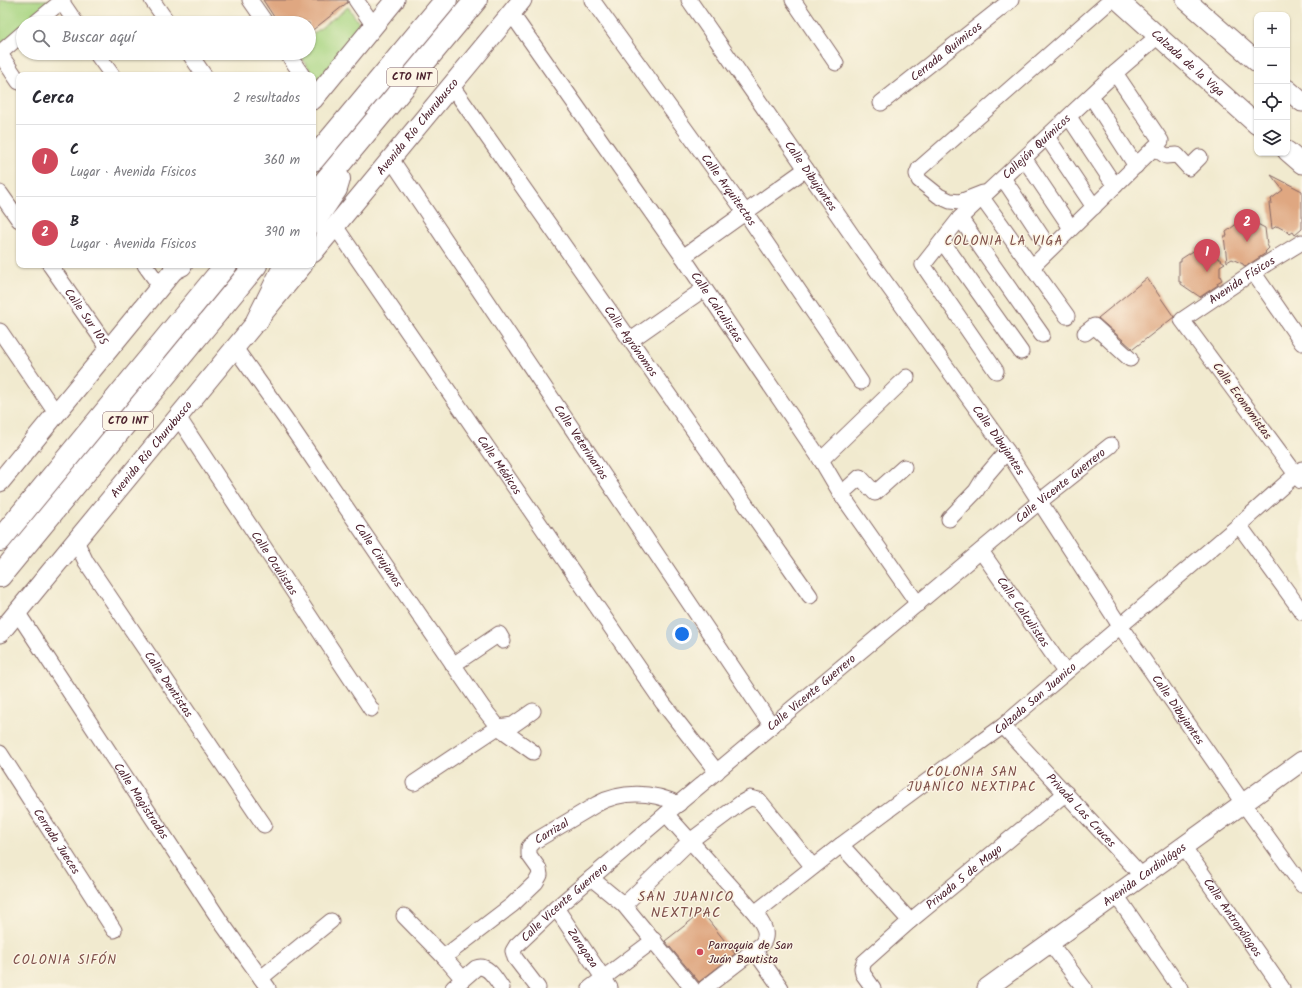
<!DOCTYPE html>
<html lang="es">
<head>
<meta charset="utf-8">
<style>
  :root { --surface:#fff; --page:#f7f7f7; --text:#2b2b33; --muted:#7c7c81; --line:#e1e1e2; --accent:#d1495b }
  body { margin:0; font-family:Kalam,sans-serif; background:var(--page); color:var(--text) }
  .controls { position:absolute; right:12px; top:12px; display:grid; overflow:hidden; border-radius:8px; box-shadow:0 1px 3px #0004 }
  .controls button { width:36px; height:36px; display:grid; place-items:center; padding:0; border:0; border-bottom:1px solid var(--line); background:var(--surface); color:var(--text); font:20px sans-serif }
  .you { position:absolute; left:682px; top:634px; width:14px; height:14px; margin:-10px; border:3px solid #fff; border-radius:50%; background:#1a73e8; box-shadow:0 0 0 6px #1a73e833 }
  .badge { display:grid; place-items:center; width:26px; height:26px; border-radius:50%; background:var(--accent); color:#fff; font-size:13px; font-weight:700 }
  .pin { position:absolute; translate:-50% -33px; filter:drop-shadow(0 1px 2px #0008) }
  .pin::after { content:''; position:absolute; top:21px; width:14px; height:12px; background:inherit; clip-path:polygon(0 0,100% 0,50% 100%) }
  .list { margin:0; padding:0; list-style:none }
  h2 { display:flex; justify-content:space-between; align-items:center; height:52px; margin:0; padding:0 16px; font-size:17px }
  h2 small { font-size:13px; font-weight:400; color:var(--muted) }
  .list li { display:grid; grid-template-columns:26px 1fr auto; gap:12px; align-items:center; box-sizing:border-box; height:72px; padding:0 16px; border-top:1px solid var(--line) }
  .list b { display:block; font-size:15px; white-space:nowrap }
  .list p { margin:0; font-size:13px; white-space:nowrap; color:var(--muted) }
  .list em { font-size:13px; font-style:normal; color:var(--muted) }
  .icon { flex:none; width:22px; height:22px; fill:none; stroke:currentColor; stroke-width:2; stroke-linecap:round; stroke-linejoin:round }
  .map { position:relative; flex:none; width:1302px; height:988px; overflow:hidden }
  .search { position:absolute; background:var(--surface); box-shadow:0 1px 3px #0004; left:16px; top:16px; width:300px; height:44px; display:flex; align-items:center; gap:10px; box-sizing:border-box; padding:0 14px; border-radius:22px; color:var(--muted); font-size:15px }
  .panel { position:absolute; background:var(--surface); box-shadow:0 1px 3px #0004; left:16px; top:72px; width:300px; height:196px; border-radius:8px }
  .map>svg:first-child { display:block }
</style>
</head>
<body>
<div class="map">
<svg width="1302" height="988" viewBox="0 0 1302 988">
  <rect width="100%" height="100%" fill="#fcf5e5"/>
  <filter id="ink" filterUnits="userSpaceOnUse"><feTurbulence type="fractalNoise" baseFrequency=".025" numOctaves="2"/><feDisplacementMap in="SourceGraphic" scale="8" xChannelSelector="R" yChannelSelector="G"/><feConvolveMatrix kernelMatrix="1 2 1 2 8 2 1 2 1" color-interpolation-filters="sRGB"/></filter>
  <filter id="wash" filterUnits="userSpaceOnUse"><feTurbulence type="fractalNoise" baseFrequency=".012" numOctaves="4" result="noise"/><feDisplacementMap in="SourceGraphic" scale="16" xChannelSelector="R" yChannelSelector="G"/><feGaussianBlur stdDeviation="0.9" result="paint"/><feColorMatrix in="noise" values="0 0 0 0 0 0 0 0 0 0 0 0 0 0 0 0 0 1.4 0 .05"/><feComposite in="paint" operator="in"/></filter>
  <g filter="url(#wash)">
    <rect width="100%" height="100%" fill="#f1eacf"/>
    <path fill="#a8d582" stroke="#797a56" d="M0,0H55L28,23H23V27L0,46Z
      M348,7L362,27L317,82L299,53H309V37Z"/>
    <g id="blocks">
      <path fill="#dfa781" d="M263,0H347L348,2L309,33V23H278Z
        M1271,175L1302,191V229L1295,235L1293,232L1290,234L1288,232L1277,226L1272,229L1269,203H1272L1271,199L1283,190Z
        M1244,217L1265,228L1267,245L1269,248L1265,252L1266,253L1245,267L1243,264L1232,259L1227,262L1224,236H1227L1226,232L1239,222V219L1243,220Z
        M1201,246L1225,263L1220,266V276L1222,280L1217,283L1218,285L1200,297L1181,284V282H1179V262H1181V259L1195,250V247L1199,248Z
        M1147,278L1174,317L1133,349L1098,318Z
        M702,912L735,954L699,982L665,941Z"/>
    </g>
  </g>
  <g filter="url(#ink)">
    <use href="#blocks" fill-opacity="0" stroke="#846664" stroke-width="1"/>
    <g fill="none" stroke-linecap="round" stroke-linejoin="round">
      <g stroke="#846664" stroke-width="17">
        <g id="minor">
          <path d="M152,0L168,23"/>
          <path d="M250,0L266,23"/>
          <path d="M356,0L374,26"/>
          <path id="s1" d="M592,0L745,212L861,382"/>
          <path id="s2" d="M689,0L865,254L1007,451L1120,626L1243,803L1302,885"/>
          <path d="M793,0L836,63"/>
          <path d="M61,1L76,23"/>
          <path id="s3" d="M511,13L683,257L821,460L841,494L918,604"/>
          <path d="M35,23L63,0"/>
          <path d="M0,53L23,33"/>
          <path d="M96,53L112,75"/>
          <path d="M189,53L204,75"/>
          <path d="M287,53L302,75"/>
          <path d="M0,54L19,82"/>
          <path id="s4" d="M451,85L810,596"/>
          <path d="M1091,96L1136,166"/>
          <path id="s5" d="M881,103L1011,0"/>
          <path d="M1069,117L1115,186"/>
          <path d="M1047,137L1094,207"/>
          <path d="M1154,148L1166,156L1177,155L1189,168L1200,157"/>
          <path d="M1024,158L1071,228"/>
          <path id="s6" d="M391,159L772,726"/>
          <path d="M1003,178L1050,249"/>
          <path d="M0,193L19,220"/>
          <path d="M983,193L960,202L950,201L939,196L919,180L917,174L919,169L1111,0"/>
          <path d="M982,198L1067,316"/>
          <path d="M960,218L1042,335"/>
          <path id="s7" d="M335,226L663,703L717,772"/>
          <path d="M942,241L1021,352"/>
          <path d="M683,257L806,169"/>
          <path id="s8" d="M50,265L109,349"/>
          <path d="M145,265L160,286"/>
          <path d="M1032,267L1161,141L1115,73"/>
          <path d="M1253,272L1302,343"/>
          <path d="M0,331L56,413"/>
          <path d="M1085,333L1094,326L1130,359"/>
          <path d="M631,340L704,289"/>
          <path id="s9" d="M235,348L285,418L483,708L498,727L533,752"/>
          <path id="s10" d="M996,371L923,265L960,218L1115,73L1158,36"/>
          <path id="s11" d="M178,417L371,709"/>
          <path d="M821,460L907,377"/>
          <path id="s12" d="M1301,481L1182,320L1253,272L1302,242"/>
          <path d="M841,494L860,477L875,493L904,467"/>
          <path d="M949,519L976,491L984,478L1007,451"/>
          <path d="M1239,525L1302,612"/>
          <path id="s13" d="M76,541L86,562L264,825"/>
          <path id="s14" d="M981,551L1065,672"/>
          <path id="s15" d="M17,612L221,922L268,988"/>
          <path d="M453,665L499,634L503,641"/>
          <path id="s16" d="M1003,726L1142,876"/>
          <path id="s17" d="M0,753L114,930"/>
          <path d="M414,783L498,727L513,725L533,711"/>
          <path d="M666,814L755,913C762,923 770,933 762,944L705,988"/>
          <path d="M841,845L910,921"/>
          <path id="s18" d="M1183,846L1282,988"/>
          <path d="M591,878L624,905L692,988"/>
          <path d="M1116,895L1180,988"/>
          <path d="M624,905L690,841L741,803L750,798L759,800L813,867"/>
          <path id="s19" d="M556,908L610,988"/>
          <path id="s20" d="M755,913L841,845L946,767L1003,726L1239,525L1302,469"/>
          <path d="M404,916L444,957L463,979"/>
          <path d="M1050,943L1084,988"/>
          <path d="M754,950L781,988"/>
          <path id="s21" d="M444,957L512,905L536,882L540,875L539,869L529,855V847L535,841L597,804C623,790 652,792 679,804"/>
          <path d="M261,978L331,921"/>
          <path d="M453,988L476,968C488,963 496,980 502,988"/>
          <path id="s22" d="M538,988L515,958L513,951L516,946L556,908L666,814L1039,502L1111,445"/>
          <path d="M590,988L654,940"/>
          <path id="s23" d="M873,988L863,974L862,968L864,962L910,921L1066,793"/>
        </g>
      </g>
      <g stroke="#846664" stroke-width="21">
        <g id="major">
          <path id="s24" d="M1118,0L1257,125"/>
          <path d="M1186,0L1257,62"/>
          <path d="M1287,89L1302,102"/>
          <path d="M313,100L395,0"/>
          <path d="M1287,151L1302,164"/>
          <path id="s25" d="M313,253L522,0"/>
          <path d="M0,482L178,265"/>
          <path id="s26" d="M0,633L303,265"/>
          <path id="s27" d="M987,988L1302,761"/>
        </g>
      </g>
      <g stroke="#846664" stroke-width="24">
        <path id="highway" d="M313,160L446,0
          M313,196L476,0
          M313,223L336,189L339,179
          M175,268L181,265
          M257,321L285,265
          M0,540L226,265
          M0,576L256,265"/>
      </g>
      <use href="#minor" stroke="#fff" stroke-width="15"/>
      <use href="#major" stroke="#fff" stroke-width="19"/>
      <use href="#highway" stroke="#fff" stroke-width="22"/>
    </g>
  </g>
  <circle fill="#d1495b" stroke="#fcf5e5" stroke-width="1.5" cx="700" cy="952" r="4"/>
  <g text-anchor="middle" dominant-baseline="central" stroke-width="3" stroke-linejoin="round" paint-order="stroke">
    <g fill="#fcf5e5" stroke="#7f5f63" stroke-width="1">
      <rect x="387" y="68" width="50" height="18" rx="3"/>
      <rect x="103" y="412" width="50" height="18" rx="3"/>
    </g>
    <g font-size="11" font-weight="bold" fill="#4a1f2b">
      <text x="412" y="77">CTO INT</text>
      <text x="128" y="421">CTO INT</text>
    </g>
    <g font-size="12" fill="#4a1f2b" stroke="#fcf5e5">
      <text stroke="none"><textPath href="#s5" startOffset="83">Cerrada Químicos</textPath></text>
      <text stroke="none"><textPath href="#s24" startOffset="94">Calzada de la Viga</textPath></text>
      <text stroke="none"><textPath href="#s25" startOffset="164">Avenida Río Churubusco</textPath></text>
      <text stroke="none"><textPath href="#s10" startOffset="293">Callejón Químicos</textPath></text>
      <text stroke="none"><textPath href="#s2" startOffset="214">Calle Dibujantes</textPath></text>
      <text stroke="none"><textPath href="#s1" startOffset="234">Calle Arquitectos</textPath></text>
      <text stroke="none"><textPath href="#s12" startOffset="272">Avenida Físicos</textPath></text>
      <text stroke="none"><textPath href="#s3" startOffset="359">Calle Calculistas</textPath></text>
      <text stroke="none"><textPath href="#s8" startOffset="63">Calle Sur 105</textPath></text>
      <text stroke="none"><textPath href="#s4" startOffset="313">Calle Agrónomos</textPath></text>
      <text transform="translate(1242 401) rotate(54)">Calle Economistas</text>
      <text stroke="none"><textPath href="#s2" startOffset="538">Calle Dibujantes</textPath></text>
      <text stroke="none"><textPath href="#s6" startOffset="341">Calle Veterinarios</textPath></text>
      <text stroke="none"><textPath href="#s26" startOffset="238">Avenida Río Churubusco</textPath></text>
      <text stroke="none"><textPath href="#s7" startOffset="290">Calle Médicos</textPath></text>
      <text stroke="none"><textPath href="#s22" startOffset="764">Calle Vicente Guerrero</textPath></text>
      <text stroke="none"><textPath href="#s9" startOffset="252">Calle Cirujanos</textPath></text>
      <text stroke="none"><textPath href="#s11" startOffset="175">Calle Oculistas</textPath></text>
      <text stroke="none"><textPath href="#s14" startOffset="74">Calle Calculistas</textPath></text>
      <text stroke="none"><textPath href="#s13" startOffset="171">Calle Dentistas</textPath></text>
      <text stroke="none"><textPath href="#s22" startOffset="440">Calle Vicente Guerrero</textPath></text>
      <text stroke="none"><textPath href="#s20" startOffset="353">Calzada San Juanico</textPath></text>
      <text stroke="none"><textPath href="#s2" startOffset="862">Calle Dibujantes</textPath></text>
      <text stroke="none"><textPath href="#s15" startOffset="226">Calle Magistrados</textPath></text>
      <text stroke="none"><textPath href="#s16" startOffset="115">Privada Las Cruces</textPath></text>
      <text stroke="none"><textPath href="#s21" startOffset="186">Carrizal</textPath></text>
      <text stroke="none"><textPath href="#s17" startOffset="105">Cerrada Jueces</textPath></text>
      <text stroke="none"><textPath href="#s27" startOffset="194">Avenida Cardiológos</textPath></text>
      <text stroke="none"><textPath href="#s23" startOffset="161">Privada 5 de Mayo</textPath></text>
      <text stroke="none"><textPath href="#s22" startOffset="116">Calle Vicente Guerrero</textPath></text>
      <text stroke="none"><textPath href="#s18" startOffset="87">Calle Antropólogos</textPath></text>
      <text stroke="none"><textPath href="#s19" startOffset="48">Zaragoza</textPath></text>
    </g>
    <g font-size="12" fill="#4a1f2b" stroke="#fcf5e5" text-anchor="start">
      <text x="708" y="945">Parroquia de San<tspan x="708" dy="14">Juán Bautista</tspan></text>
    </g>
    <g font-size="13" letter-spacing="1" fill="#7e4f49" stroke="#fcf5e5">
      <text x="1004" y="241">COLONIA LA VIGA</text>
      <text x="972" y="772">COLONIA SAN<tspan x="972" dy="15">JUANICO NEXTIPAC</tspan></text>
      <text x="65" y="960">COLONIA SIFÓN</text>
    </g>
    <g font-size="14" letter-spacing="1" fill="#7e4f49" stroke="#fcf5e5">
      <text x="686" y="897">SAN JUANICO<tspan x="686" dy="16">NEXTIPAC</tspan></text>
    </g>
  </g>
</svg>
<div class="controls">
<button>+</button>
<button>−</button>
<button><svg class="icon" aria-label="locate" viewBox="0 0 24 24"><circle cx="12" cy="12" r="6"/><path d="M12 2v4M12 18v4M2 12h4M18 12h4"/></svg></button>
<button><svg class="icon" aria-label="layers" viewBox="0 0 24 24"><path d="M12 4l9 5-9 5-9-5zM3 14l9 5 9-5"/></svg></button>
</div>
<div class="you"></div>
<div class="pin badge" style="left:1207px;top:272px">1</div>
<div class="pin badge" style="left:1247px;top:242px">2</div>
<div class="search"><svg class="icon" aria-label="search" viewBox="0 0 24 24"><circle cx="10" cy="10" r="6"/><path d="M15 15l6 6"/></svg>Buscar aquí</div>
<section class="panel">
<h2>Cerca<small>2 resultados</small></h2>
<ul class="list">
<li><span class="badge">1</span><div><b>C</b><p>Lugar · Avenida Físicos</p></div><em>360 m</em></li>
<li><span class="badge">2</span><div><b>B</b><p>Lugar · Avenida Físicos</p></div><em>390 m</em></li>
</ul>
</section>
</div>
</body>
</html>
